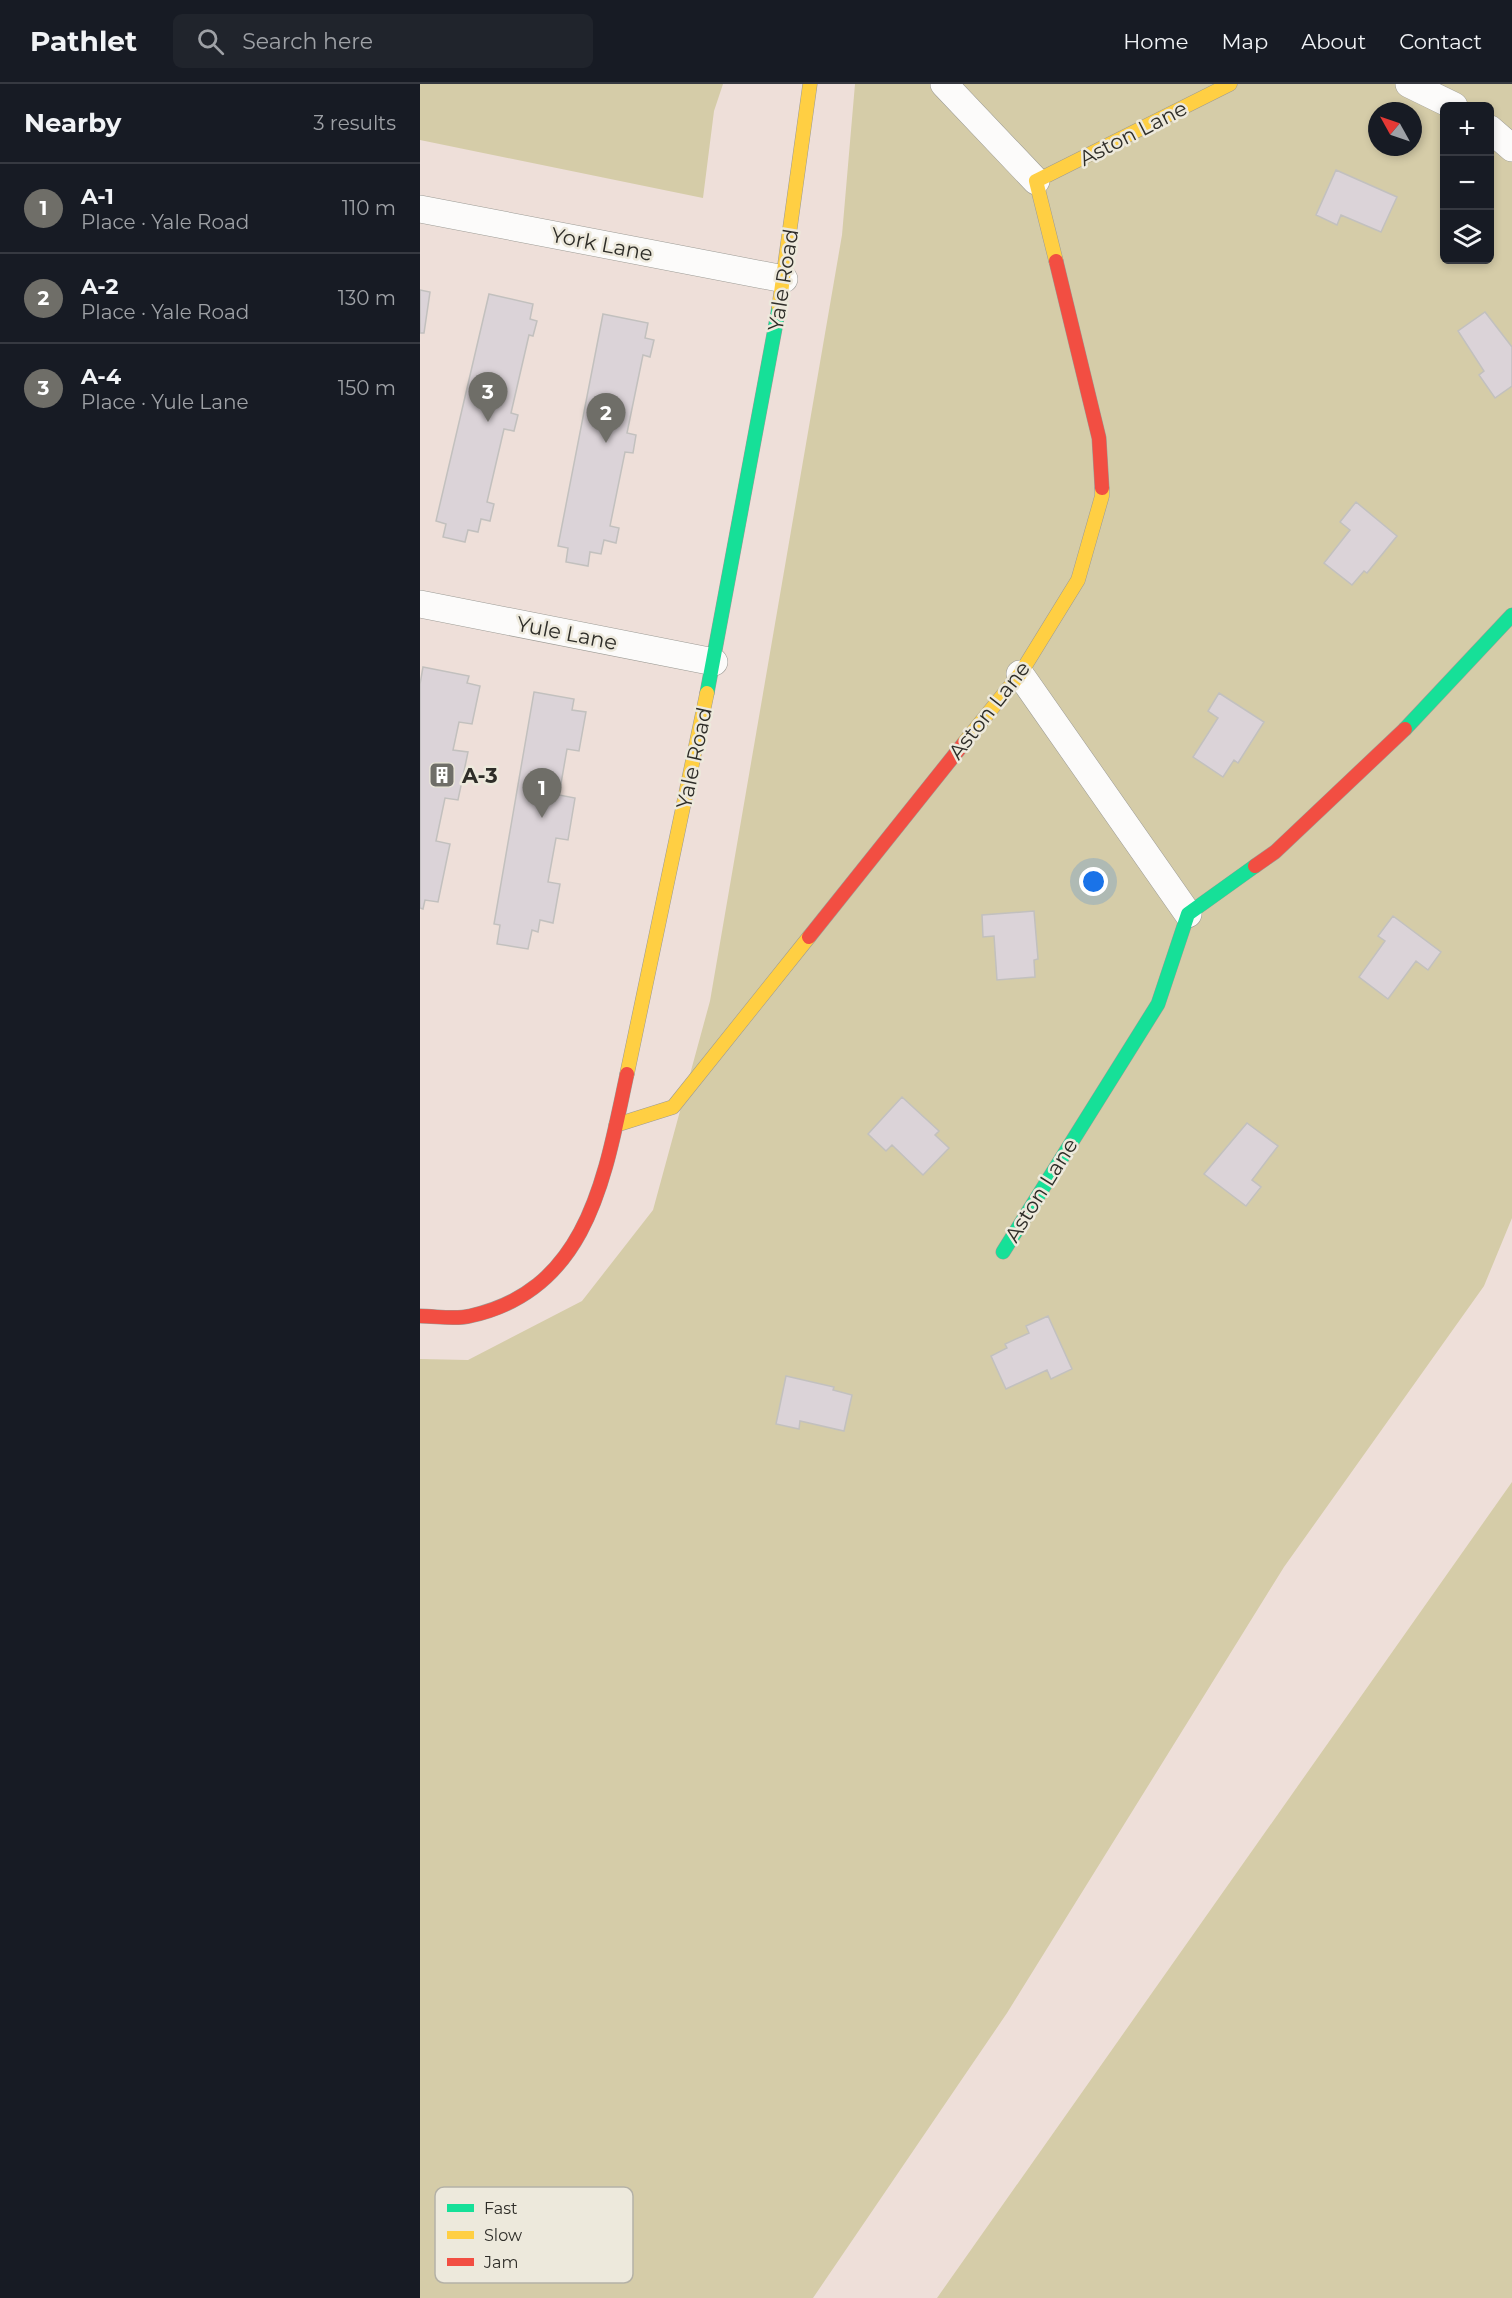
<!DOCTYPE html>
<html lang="en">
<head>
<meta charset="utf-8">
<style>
  :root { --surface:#171b24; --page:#20242c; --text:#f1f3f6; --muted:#9ea1a6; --line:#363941; --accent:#6f6e68 }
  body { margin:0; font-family:Montserrat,sans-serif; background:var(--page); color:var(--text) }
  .controls { position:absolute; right:18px; top:18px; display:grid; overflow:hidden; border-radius:9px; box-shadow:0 3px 9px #0003 }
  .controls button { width:54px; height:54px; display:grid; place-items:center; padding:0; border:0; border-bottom:2px solid var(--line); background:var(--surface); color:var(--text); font:30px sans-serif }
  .compass { position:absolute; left:948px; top:18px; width:54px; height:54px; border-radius:50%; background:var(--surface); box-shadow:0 3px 9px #0003; rotate:310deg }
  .you { position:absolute; left:674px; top:798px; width:21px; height:21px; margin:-15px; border:4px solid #fff; border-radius:50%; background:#1a73e8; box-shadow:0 0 0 9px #1a73e833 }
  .badge { display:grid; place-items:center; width:39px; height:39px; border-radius:50%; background:var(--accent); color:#fff; font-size:20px; font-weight:700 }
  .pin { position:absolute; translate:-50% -50px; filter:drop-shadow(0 2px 3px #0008) }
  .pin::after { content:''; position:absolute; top:32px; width:21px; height:18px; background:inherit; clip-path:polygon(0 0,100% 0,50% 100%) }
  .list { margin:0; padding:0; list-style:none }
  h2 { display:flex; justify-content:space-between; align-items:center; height:78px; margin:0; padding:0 24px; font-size:26px }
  h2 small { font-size:20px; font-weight:400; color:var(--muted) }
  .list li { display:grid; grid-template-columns:39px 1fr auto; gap:18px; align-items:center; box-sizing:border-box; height:90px; padding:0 24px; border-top:2px solid var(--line) }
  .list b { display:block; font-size:22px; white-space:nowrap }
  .list p { margin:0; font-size:20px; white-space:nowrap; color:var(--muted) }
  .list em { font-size:20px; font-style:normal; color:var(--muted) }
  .icon { flex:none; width:33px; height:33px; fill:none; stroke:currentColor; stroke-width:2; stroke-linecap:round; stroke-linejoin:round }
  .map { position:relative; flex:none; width:1092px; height:2214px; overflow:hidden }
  header { display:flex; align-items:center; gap:36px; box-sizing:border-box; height:84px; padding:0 30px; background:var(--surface); border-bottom:2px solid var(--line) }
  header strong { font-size:28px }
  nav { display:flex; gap:33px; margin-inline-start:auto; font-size:21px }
  .search { width:420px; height:54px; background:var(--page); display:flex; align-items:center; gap:15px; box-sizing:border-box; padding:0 21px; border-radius:9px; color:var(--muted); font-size:22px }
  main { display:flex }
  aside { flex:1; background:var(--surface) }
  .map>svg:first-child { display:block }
</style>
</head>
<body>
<header>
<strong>Pathlet</strong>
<div class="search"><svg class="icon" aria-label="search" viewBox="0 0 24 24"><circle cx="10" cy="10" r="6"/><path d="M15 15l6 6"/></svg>Search here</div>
<nav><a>Home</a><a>Map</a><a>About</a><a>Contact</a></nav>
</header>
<main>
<aside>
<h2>Nearby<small>3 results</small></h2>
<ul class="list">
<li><span class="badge">1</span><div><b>A-1</b><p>Place · Yale Road</p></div><em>110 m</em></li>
<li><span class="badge">2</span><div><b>A-2</b><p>Place · Yale Road</p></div><em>130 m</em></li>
<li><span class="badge">3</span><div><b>A-4</b><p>Place · Yule Lane</p></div><em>150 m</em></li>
</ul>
</aside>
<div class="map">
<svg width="1092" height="2214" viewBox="0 0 1092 2214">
  <rect width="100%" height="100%" fill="#e9e7e0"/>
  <path fill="#eedfd9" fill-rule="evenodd" d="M0,0H1092V2214H0ZM1024,22H1070V176H1024ZM957,27H993V63H957Z"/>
  <path fill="#d5cca8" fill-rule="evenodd" d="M0,0H303L294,27L283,114L0,56Z
    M435,0H1092V1134L1064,1202L864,1483L587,1929L393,2214H0V1275L48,1276L162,1217L233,1126L290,917L422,151ZM1024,22H1070V176H1024ZM957,27H993V63H957Z
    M1092,1398V2214H517Z"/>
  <path fill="#dbd3d8" stroke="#c2c0be" stroke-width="1.5" d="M916,86L977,113L961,148L921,131L917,141L896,131Z
    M0,206L10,208L4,249H0Z
    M69,210L113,220L110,235L117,237L113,252L109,251L91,329L98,331L94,347L84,345L67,418L74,420L70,437L61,435L58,448L48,446L45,458L23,453L26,440L16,437Z
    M1065,228L1092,263V302L1075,314L1059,291L1064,287L1038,247Z
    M183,230L228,239L225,254L234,256L230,273L223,271L207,349L216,351L213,369L205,368L190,442L199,444L196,459L184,456L181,470L170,468L168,482L146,478L148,464L138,462Z
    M936,418L977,452L947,489L944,487L932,501L904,479L930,446L920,438Z
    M3,583L49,592L47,599L60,602L52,640L39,638L33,666L48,668L38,716L25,714L16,757L30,760L18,818L5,816L3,825L0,824V600Z
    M114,608L154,615L152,626L166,628L159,667L147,665L139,711L155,714L148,756L136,754L128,798L140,800L133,839L120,836L118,848L112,846L108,865L77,860L80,841L74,840Z
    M799,609L844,638L818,679L814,676L803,693L773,673L798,634L788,627Z
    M614,827L618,875L614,876L615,893L577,896L574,852L563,853L562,831Z
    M973,832L1021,868L1008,886L996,877L968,915L939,893L965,857L958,852Z
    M482,1013L519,1047L515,1051L529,1064L503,1091L472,1061L466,1067L448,1050Z
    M827,1039L858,1062L832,1096L841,1103L826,1122L784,1090Z
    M628,1232L652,1285L631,1295L627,1286L586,1305L571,1272L587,1264L585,1260L609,1249L606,1242Z
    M366,1292L414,1303L413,1306L432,1311L424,1347L380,1337L379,1345L356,1340Z"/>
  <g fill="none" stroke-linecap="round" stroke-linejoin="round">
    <g stroke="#9c9b95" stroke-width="28">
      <path id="street" d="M524,0L616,97
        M989,0L1034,22
        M1070,45L1092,64
        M0,125L364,195
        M0,520L294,578
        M600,590L768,830"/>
    </g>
    <g stroke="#9c9b95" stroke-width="15">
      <path id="fast" d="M287,609L359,223
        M985,645L1092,531
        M583,1168L738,920L768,830L835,782"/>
    </g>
    <g stroke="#9c9b95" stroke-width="15">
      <path id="slow" d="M636,177L616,97L810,0
        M359,223L390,0
        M544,659L600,590L658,496L682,412V404
        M207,990L287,609
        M196,1041L253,1023L389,853"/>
    </g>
    <g stroke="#9c9b95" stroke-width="15">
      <path id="jam" d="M636,177L679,354L682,404
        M835,782L855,768L985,645
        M389,853L544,659
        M0,1232C16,1232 35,1236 50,1232C169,1206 185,1091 207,990"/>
    </g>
    <use href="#street" stroke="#fcfbfa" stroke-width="27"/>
    <use href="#fast" stroke="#16e098" stroke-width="14"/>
    <use href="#slow" stroke="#ffcf43" stroke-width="14"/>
    <use href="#jam" stroke="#f24e42" stroke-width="14"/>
  </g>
  <defs>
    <g id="building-square" transform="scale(1.35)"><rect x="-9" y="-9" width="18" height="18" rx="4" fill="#6f6e68" stroke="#ede9dc"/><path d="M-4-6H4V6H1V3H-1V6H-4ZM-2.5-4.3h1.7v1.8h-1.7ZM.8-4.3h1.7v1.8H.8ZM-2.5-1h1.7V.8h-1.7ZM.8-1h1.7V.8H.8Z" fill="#fff"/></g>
  </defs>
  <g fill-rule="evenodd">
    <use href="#building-square" x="22" y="691"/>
  </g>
  <g text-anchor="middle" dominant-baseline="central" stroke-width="5" stroke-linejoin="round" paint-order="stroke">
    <g font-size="21" fill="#2e2d28" stroke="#ede9dc">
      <text transform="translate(713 49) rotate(-27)">Aston Lane</text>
      <text transform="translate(182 160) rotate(11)">York Lane</text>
      <text transform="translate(363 196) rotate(-81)">Yale Road</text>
      <text transform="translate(147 549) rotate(11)">Yule Lane</text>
      <text transform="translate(569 626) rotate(-52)">Aston Lane</text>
      <text transform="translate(274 674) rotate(-78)">Yale Road</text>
      <text transform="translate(621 1106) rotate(-58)">Aston Lane</text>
    </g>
    <g font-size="21" font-weight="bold" fill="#2e2d28" stroke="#ede9dc" text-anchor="start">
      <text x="42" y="691">A-3</text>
    </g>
  </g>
  <rect x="15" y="2103" width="198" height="96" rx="9" fill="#ede9dc" stroke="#b4b1a6" stroke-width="1.5"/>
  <rect x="27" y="2120" width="27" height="8" fill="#16e098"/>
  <rect x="27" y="2147" width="27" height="8" fill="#ffcf43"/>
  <rect x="27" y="2174" width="27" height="8" fill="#f24e42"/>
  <g font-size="16" fill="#2e2d28">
    <text x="64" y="2130">Fast</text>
    <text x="64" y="2157">Slow</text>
    <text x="64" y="2184">Jam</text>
  </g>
</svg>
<div class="controls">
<button>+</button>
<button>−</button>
<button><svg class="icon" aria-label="layers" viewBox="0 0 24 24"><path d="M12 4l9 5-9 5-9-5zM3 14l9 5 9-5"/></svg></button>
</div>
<svg class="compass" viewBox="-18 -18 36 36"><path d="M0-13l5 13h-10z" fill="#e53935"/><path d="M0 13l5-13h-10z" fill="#9ea1a6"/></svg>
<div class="you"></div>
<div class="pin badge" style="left:122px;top:734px">1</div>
<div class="pin badge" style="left:186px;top:359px">2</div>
<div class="pin badge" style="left:68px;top:338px">3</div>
</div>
</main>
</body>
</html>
